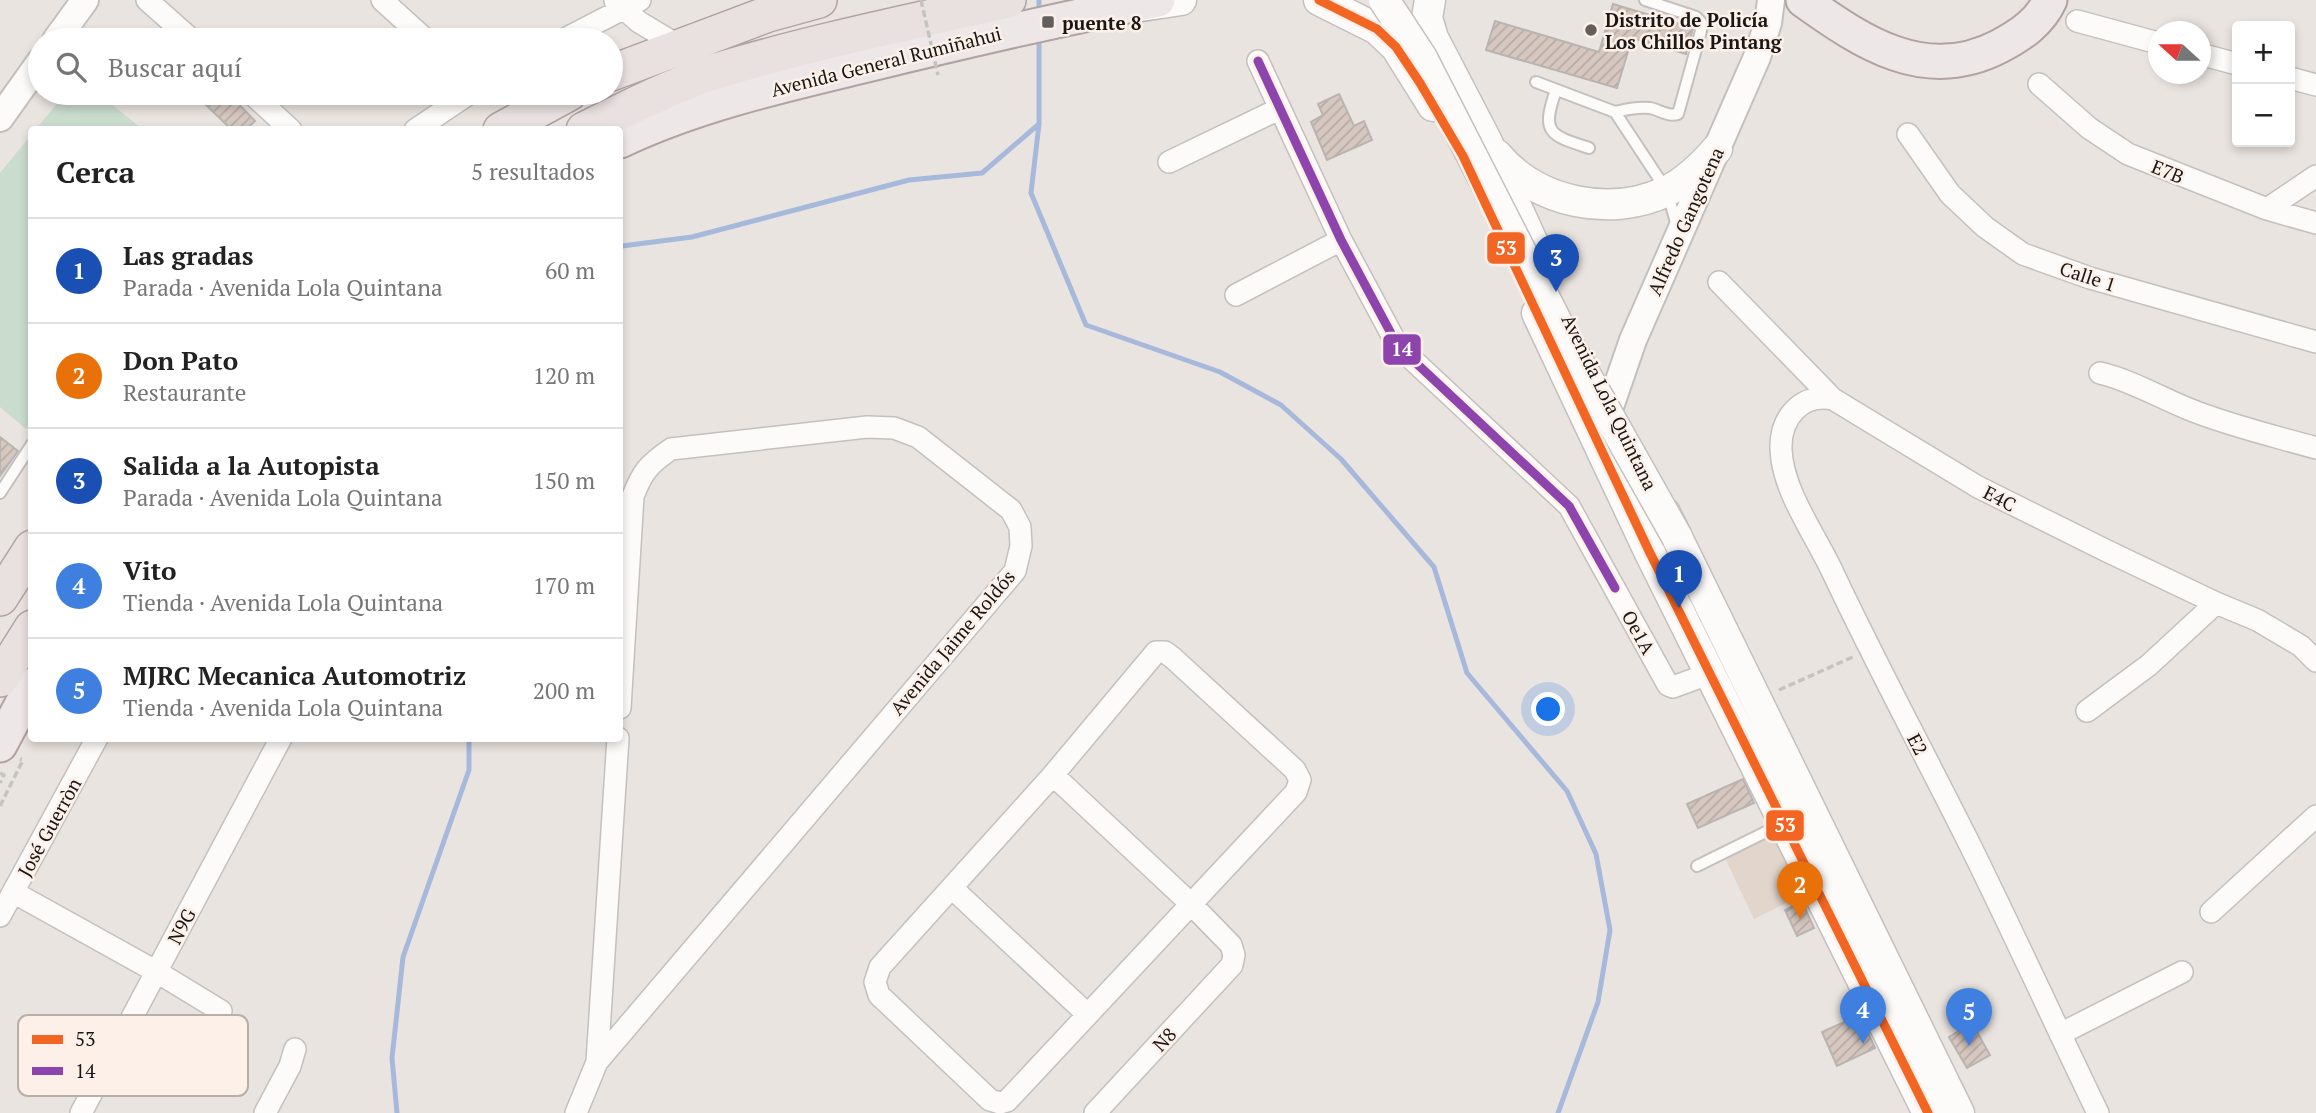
<!DOCTYPE html>
<html lang="es">
<head>
<meta charset="utf-8">
<style>
  :root { --surface:#fff; --page:#f6f6f6; --text:#222; --muted:#767676; --line:#e0e0e0; --accent:#b45309 }
  body { margin:0; font-family:"PT Serif",serif; background:var(--page); color:var(--text) }
  .controls { position:absolute; right:21px; top:21px; display:grid; overflow:hidden; border-radius:7px; box-shadow:0 4px 10px #0003 }
  .controls button { width:63px; height:63px; display:grid; place-items:center; padding:0; border:0; border-bottom:2px solid var(--line); background:var(--surface); color:var(--text); font:35px sans-serif }
  .compass { position:absolute; left:2148px; top:21px; width:63px; height:63px; border-radius:50%; background:var(--surface); box-shadow:0 4px 10px #0003; rotate:291deg }
  .you { position:absolute; left:1549px; top:710px; width:24px; height:24px; margin:-18px; border:5px solid #fff; border-radius:50%; background:#1a73e8; box-shadow:0 0 0 10px #1a73e833 }
  .badge { display:grid; place-items:center; width:46px; height:46px; border-radius:50%; background:var(--accent); color:#fff; font-size:23px; font-weight:700 }
  .pin { position:absolute; translate:-50% -58px; filter:drop-shadow(0 2px 4px #0008) }
  .pin::after { content:''; position:absolute; top:37px; width:24px; height:21px; background:inherit; clip-path:polygon(0 0,100% 0,50% 100%) }
  .list { margin:0; padding:0; list-style:none }
  h2 { display:flex; justify-content:space-between; align-items:center; height:91px; margin:0; padding:0 28px; font-size:30px }
  h2 small { font-size:23px; font-weight:400; color:var(--muted) }
  .list li { display:grid; grid-template-columns:46px 1fr auto; gap:21px; align-items:center; box-sizing:border-box; height:105px; padding:0 28px; border-top:2px solid var(--line) }
  .list b { display:block; font-size:26px; white-space:nowrap }
  .list p { margin:0; font-size:23px; white-space:nowrap; color:var(--muted) }
  .list em { font-size:23px; font-style:normal; color:var(--muted) }
  .icon { flex:none; width:38px; height:38px; fill:none; stroke:currentColor; stroke-width:2; stroke-linecap:round; stroke-linejoin:round }
  .map { position:relative; flex:none; width:2316px; height:1113px; overflow:hidden }
  .search { position:absolute; background:var(--surface); box-shadow:0 4px 10px #0003; left:28px; top:28px; width:595px; height:77px; display:flex; align-items:center; gap:18px; box-sizing:border-box; padding:0 24px; border-radius:38px; color:var(--muted); font-size:26px }
  .panel { position:absolute; background:var(--surface); box-shadow:0 4px 10px #0003; left:28px; top:126px; width:595px; height:616px; border-radius:7px }
  .map>svg:first-child { display:block }
</style>
</head>
<body>
<div class="map">
<svg width="2316" height="1113" viewBox="0 0 2316 1113">
  <defs>
    <pattern id="building-hatch" width="6" height="6" patternUnits="userSpaceOnUse" patternTransform="scale(1.75)"><rect width="6" height="6" fill="#d6c8c0"/><path d="M-1 1l2-2M0 6l6-6M5 7l2-2" fill="none" stroke="#b7aba4"/></pattern>
  </defs>
  <rect width="100%" height="100%" fill="#eae4e0"/>
  <path fill="#e1d5cc" d="M1776,831L1806,893L1754,919L1724,856Z"/>
  <path fill="#cadcce" d="M66,93H98L142,129H36Z
    M31,135L32,423L26,429L0,407V173Z"/>
  <g fill="none" stroke-linecap="round" stroke-linejoin="round">
    <path stroke="#a7b9db" stroke-width="5" d="M1039,12V0
      M1039,36V124L1031,193L1086,325L1220,372L1281,405L1341,459L1434,567L1467,673L1567,791L1596,854L1610,930L1598,1002L1558,1113
      M620,249L622,246L692,237L909,180L982,173L1039,124
      M397,1113L392,1058L403,957L469,770V738"/>
  </g>
  <path fill="url(#building-hatch)" stroke="#b8b4b1" stroke-width="2" d="M1613,4L1693,28L1686,54L1632,38L1617,88L1486,50L1495,21L1599,52Z
    M212,93H228L255,121L245,130H232L202,101Z
    M1339,94L1354,126L1364,121L1372,140L1327,160L1311,122L1323,115L1318,104Z
    M0,437L18,451L0,476Z
    M1743,779L1754,803L1698,828L1687,804Z
    M1802,902L1814,928L1797,936L1785,910Z
    M1860,1015L1875,1048L1837,1066L1822,1032Z
    M1972,1023L1990,1055L1967,1068L1949,1037Z"/>
  <g fill="none" stroke-linecap="round" stroke-linejoin="round">
    <g stroke="#c4c0bd" stroke-width="14">
      <path id="service" d="M1645,0L1696,17L1701,22V31L1678,114C1668,117 1660,110 1650,108C1638,107 1627,109 1615,112L1667,191L1677,226
        M1536,82L1615,112
        M1556,90C1541,133 1549,135 1589,148
        M0,493L32,444
        M1697,866L1782,824"/>
    </g>
    <g stroke="#c4c0bd" stroke-width="24">
      <path id="minor" d="M147,0L192,40
        M382,0L426,40
        M615,1L639,22L679,46
        M2077,21L2158,43
        M563,40L640,0
        M2200,54L2237,64
        M1258,61L1341,240L1394,339L1400,348L1569,506L1668,685L1673,687L1711,673
        M2290,78L2316,85
        M2039,84L2089,128L2128,154L2267,209L2316,223
        M251,93L291,130
        M415,130L470,93
        M1908,134L1950,194L1985,227L2023,254L2090,278L2316,342
        M1169,162L1279,109
        M2267,209L2316,176
        M1719,282L1833,399L1978,487L2107,551L2216,603L2257,620L2301,646L2316,661
        M1236,295L1341,240
        M2100,373C2128,379 2163,399 2191,410C2231,426 2274,436 2316,448
        M1833,399C1801,393 1780,418 1781,449C1782,491 1817,537 1834,575C1877,666 1925,755 1970,845C2014,934 2055,1024 2098,1113
        M1156,652H1165L1173,658L1295,770L1300,780L1296,792L1007,1101L1000,1103L990,1100L879,995L875,982L880,967L1053,775Z
        M2087,711L2149,665L2216,603
        M1053,775L1191,904L1231,945L1234,955L1232,965L1095,1113
        M952,888L1087,1014
        M13,892L157,972L221,1011
        M2211,912L2316,816
        M0,916L97,738
        M2060,1034L2182,972
        M597,1062L1015,571L1021,546L1020,527L1011,510L918,437L894,428L867,427L671,449C648,465 643,471 633,496L620,708
        M81,1113L281,738
        M265,1113L290,1066L295,1049
        M576,1113L597,1062L618,738"/>
    </g>
    <g stroke="#c4c0bd" stroke-width="30">
      <path id="tertiary" d="M56,40L85,0
        M0,118L40,62
        M1603,427L1633,340L1757,57L1768,23L1771,0"/>
    </g>
    <g stroke="#c4c0bd" stroke-width="33">
      <path id="secondary" d="M1319,0L1377,29L1396,47L1433,106
        M1430,0L1427,18L1433,38L1486,140L1547,274
        M1135,7L1181,0
        M1497,155C1537,203 1611,218 1667,191C1687,181 1703,165 1717,149
        M1537,313L1649,551L1928,1113
        M1665,513L1959,1113"/>
    </g>
    <g stroke="#b1a3a2" stroke-width="37">
      <path id="primary" d="M1803,0C1863,43 1926,85 2000,46C2021,35 2040,22 2050,0
        M620,141C696,105 780,86 863,66C961,42 1059,19 1158,0
        M0,745L32,685"/>
    </g>
    <g stroke="#b1a3a2" stroke-width="38">
      <path id="trunk" d="M611,73L768,14L819,0
        M501,130L569,93
        M584,130C626,109 671,86 716,71C812,42 911,22 1008,0
        M0,598L32,548
        M0,679L32,628"/>
    </g>
    <path stroke="#c5c3c1" stroke-width="3.5" stroke-dasharray="7 3.5" stroke-linecap="butt" d="M1779,690L1855,656
      M0,773L4,775L0,783
      M0,806L23,760L20,759"/>
    <use href="#service" stroke="#fcfbfa" stroke-width="10"/>
    <use href="#minor" stroke="#fcfbfa" stroke-width="21"/>
    <use href="#tertiary" stroke="#fcfbfa" stroke-width="26"/>
    <use href="#secondary" stroke="#fcfbfa" stroke-width="30"/>
    <use href="#primary" stroke="#eee7e7" stroke-width="33"/>
    <use href="#trunk" stroke="#e9e0e0" stroke-width="35"/>
    <g stroke="#c4c0bd" stroke-width="33" stroke-linecap="butt">
      <path id="secondary-bridge" d="M1384,0L1422,58L1567,342L1677,537"/>
    </g>
    <path stroke="#c5c3c1" stroke-width="3.5" stroke-dasharray="7 3.5" stroke-linecap="butt" d="M921,0L938,75"/>
    <use href="#secondary-bridge" stroke="#fcfbfa" stroke-width="30"/>
    <g stroke="#fcf0e8" stroke-width="14">
      <path id="bus-1" d="M1319,0L1377,29L1396,47L1420,83L1463,156L1649,551L1928,1113"/>
    </g>
    <g stroke="#fcf0e8" stroke-width="14">
      <path id="bus-2" d="M1258,61L1341,240L1394,339L1400,348L1569,506L1615,588"/>
    </g>
    <use href="#bus-1" stroke="#f26522" stroke-width="9"/>
    <use href="#bus-2" stroke="#8e44ad" stroke-width="9"/>
  </g>
  <g fill="#635e5b" stroke="#fcf0e8" stroke-width="2.5">
    <rect x="1041" y="15" width="14" height="14" rx="3.5"/>
    <circle cx="1591" cy="30" r="7"/>
  </g>
  <g text-anchor="middle" dominant-baseline="central" stroke-width="5" stroke-linejoin="round" paint-order="stroke">
    <g font-size="19" font-weight="bold" fill="#1a1613" stroke="#fcf0e8" text-anchor="start">
      <text x="1605" y="19">Distrito de Policía<tspan x="1605" dy="22">Los Chillos Pintang</tspan></text>
      <text x="1062" y="22">puente 8</text>
    </g>
    <g font-size="19" fill="#1a1613" stroke="#fcf0e8">
      <text transform="translate(886 61) rotate(-14)">Avenida General Rumiñahui</text>
      <text transform="translate(2168 171) rotate(22)">E7B</text>
      <text transform="translate(1685 221) rotate(-66)">Alfredo Gangotena</text>
      <text transform="translate(2088 276) rotate(18)">Calle 1</text>
      <text transform="translate(1610 402) rotate(64)">Avenida Lola Quintana</text>
      <text transform="translate(2000 498) rotate(27)">E4C</text>
      <text transform="translate(1639 632) rotate(61)">Oe1A</text>
      <text transform="translate(952 642) rotate(-50)">Avenida Jaime Roldós</text>
      <text transform="translate(1918 744) rotate(63)">E2</text>
      <text transform="translate(49 827) rotate(-61)">José Guerròn</text>
      <text transform="translate(181 926) rotate(-62)">N9G</text>
      <text transform="translate(1164 1039) rotate(-47)">N8</text>
    </g>
  </g>
  <rect x="18" y="1015" width="230" height="81" rx="10" fill="#fcf0e8" stroke="#b8afa8" stroke-width="2"/>
  <rect x="32" y="1035" width="31" height="9" fill="#f26522"/>
  <rect x="32" y="1067" width="31" height="8" fill="#8e44ad"/>
  <g font-size="19" fill="#1a1613">
    <text x="75" y="1046">53</text>
    <text x="75" y="1078">14</text>
  </g>
  <g stroke="#fcf0e8" stroke-width="2.5">
    <rect x="1486" y="231" width="40" height="34" rx="7" fill="#f26522"/>
    <rect x="1382" y="333" width="40" height="33" rx="7" fill="#8e44ad"/>
    <rect x="1765" y="809" width="40" height="33" rx="7" fill="#f26522"/>
  </g>
  <g font-size="19" text-anchor="middle" font-weight="bold" fill="#fff">
    <text x="1506" y="255">53</text>
    <text x="1402" y="356">14</text>
    <text x="1785" y="832">53</text>
  </g>
</svg>
<div class="controls">
<button>+</button>
<button>−</button>
</div>
<svg class="compass" viewBox="-18 -18 36 36"><path d="M0-13l5 13h-10z" fill="#e53935"/><path d="M0 13l5-13h-10z" fill="#767676"/></svg>
<div class="you"></div>
<div class="pin badge" style="left:1679px;top:608px;background:#1a4fb4">1</div>
<div class="pin badge" style="left:1800px;top:919px;background:#e8710a">2</div>
<div class="pin badge" style="left:1556px;top:292px;background:#1a4fb4">3</div>
<div class="pin badge" style="left:1863px;top:1044px;background:#3f7fe0">4</div>
<div class="pin badge" style="left:1969px;top:1046px;background:#3f7fe0">5</div>
<div class="search"><svg class="icon" aria-label="search" viewBox="0 0 24 24"><circle cx="10" cy="10" r="6"/><path d="M15 15l6 6"/></svg>Buscar aquí</div>
<section class="panel">
<h2>Cerca<small>5 resultados</small></h2>
<ul class="list">
<li><span class="badge" style="background:#1a4fb4">1</span><div><b>Las gradas</b><p>Parada · Avenida Lola Quintana</p></div><em>60 m</em></li>
<li><span class="badge" style="background:#e8710a">2</span><div><b>Don Pato</b><p>Restaurante</p></div><em>120 m</em></li>
<li><span class="badge" style="background:#1a4fb4">3</span><div><b>Salida a la Autopista</b><p>Parada · Avenida Lola Quintana</p></div><em>150 m</em></li>
<li><span class="badge" style="background:#3f7fe0">4</span><div><b>Vito</b><p>Tienda · Avenida Lola Quintana</p></div><em>170 m</em></li>
<li><span class="badge" style="background:#3f7fe0">5</span><div><b>MJRC Mecanica Automotriz</b><p>Tienda · Avenida Lola Quintana</p></div><em>200 m</em></li>
</ul>
</section>
</div>
</body>
</html>
